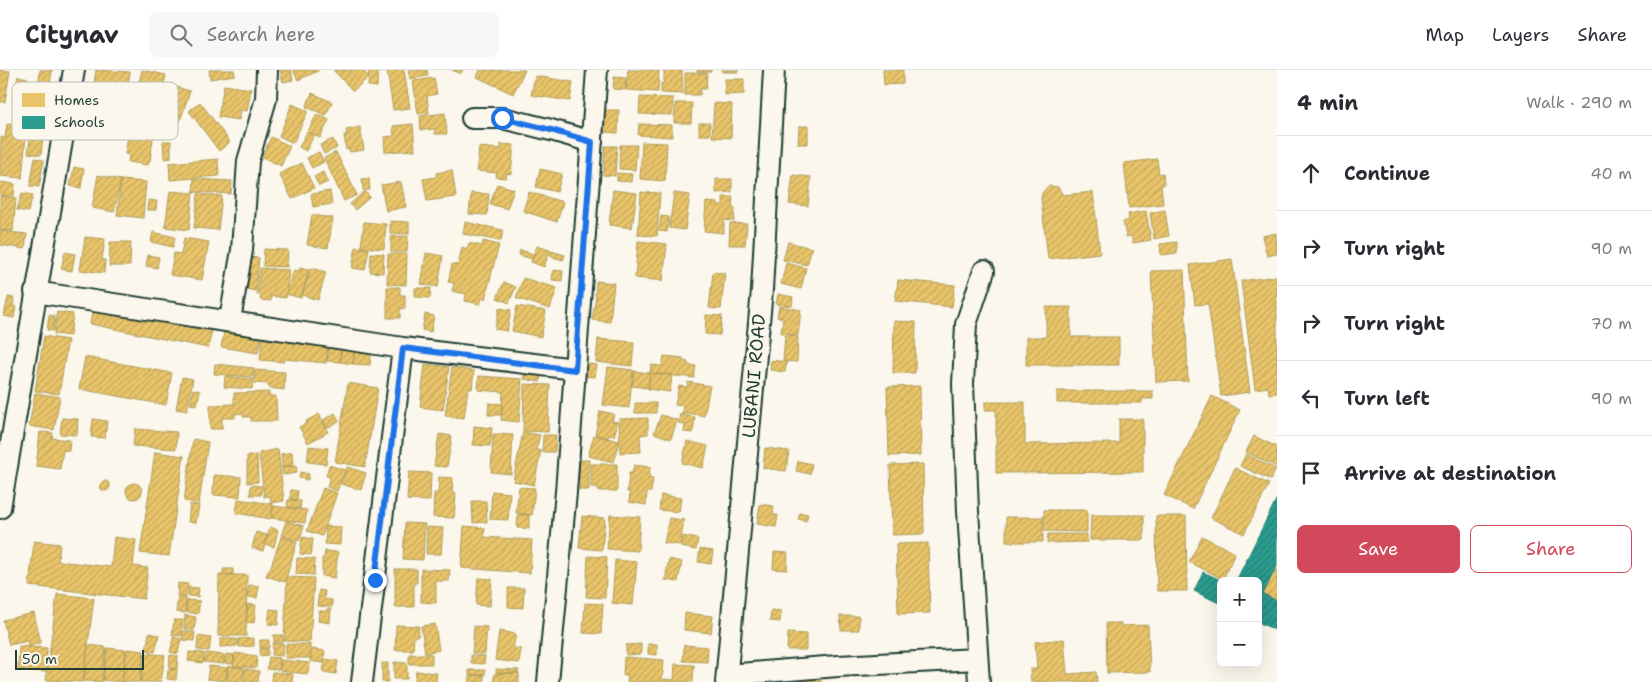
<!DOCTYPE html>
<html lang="en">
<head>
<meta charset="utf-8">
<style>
  :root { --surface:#fff; --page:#f7f7f7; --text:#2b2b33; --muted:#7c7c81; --line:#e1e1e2; --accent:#d1495b }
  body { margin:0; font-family:"Shantell Sans",sans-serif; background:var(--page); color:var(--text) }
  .controls { position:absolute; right:15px; bottom:15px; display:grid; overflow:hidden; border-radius:8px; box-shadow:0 5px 20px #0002 }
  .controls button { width:45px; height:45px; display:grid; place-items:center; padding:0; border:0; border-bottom:1px solid var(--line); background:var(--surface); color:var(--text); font:25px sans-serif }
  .scale { position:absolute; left:15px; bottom:12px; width:129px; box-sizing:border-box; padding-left:5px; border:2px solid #1f3d34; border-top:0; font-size:14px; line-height:18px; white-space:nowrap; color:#1f3d34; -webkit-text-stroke:4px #fbf7ec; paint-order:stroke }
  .stop { position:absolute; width:15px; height:15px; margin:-11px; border:4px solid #1a73e8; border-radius:50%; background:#fff }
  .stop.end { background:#1a73e8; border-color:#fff; box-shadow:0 1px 5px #0008 }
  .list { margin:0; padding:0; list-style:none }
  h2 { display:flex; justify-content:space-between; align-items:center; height:65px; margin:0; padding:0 20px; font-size:21px }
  h2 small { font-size:16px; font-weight:400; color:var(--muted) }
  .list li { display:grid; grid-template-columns:32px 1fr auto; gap:15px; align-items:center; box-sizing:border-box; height:75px; padding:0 20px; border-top:1px solid var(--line) }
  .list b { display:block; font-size:19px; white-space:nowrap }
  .list em { font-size:16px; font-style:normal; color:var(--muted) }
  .actions { display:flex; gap:10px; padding:15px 20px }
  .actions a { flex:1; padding:11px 0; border:1px solid var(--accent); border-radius:8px; text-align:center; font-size:18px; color:var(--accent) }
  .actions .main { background:var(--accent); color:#fff }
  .icon { flex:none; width:28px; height:28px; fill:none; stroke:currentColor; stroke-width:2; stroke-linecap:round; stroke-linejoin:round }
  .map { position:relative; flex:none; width:1277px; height:612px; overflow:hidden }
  header { display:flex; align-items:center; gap:30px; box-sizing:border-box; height:70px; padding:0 25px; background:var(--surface); border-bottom:1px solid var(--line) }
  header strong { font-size:24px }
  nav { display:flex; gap:28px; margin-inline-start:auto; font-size:18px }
  .search { width:350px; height:45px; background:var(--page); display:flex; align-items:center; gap:12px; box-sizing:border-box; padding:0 18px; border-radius:8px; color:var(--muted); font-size:19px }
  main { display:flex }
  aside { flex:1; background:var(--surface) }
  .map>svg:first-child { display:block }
</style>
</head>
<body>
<header>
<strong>Citynav</strong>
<div class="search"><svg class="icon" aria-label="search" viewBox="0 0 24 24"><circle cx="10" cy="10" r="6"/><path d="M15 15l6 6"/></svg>Search here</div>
<nav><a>Map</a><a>Layers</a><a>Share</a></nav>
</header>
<main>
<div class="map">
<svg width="1277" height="612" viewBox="0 0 1277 612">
  <defs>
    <pattern id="homes-hatch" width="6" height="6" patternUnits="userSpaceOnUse" patternTransform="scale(1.25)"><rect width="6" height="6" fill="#e9c46a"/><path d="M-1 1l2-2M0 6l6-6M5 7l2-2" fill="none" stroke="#c7a95c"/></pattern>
    <pattern id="schools-hatch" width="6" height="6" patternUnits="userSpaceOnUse" patternTransform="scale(1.25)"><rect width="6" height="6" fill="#2a9d8f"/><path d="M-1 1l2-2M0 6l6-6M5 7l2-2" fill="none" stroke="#238176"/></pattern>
  </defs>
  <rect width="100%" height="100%" fill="#fbf7ec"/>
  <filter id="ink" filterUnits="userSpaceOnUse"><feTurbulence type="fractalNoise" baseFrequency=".02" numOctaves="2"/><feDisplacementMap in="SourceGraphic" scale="10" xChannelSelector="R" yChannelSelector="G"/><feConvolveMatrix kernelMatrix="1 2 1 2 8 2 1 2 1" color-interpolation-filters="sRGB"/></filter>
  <g filter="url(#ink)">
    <path fill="url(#homes-hatch)" stroke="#ac9c5a" d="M0,0L10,1L5,32H0Z
      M40,0H52L46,45L34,43Z
      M96,0L130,2L125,33L111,31L110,38L91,35Z
      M142,0L166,5L158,43L133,38Z
      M209,0H234L235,5L210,9Z
      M280,0H291L293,10L283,12Z
      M293,0H318V1L298,10Z
      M333,0H362L369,7L353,21Z
      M369,0H378L377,17L368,16Z
      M387,0H404L410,38L393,40Z
      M408,0H427L428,6L410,9Z
      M452,0H463L460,4Z
      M480,0H525L513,24L477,7Z
      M628,0H659L658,22L626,20Z
      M664,0H682L683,24L661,23V13H664Z
      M697,0H711V2H697Z
      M722,0H738V2H722Z
      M883,0H903V14L884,15Z
      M685,3H707L706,19H700V25H685Z
      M18,6L28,8V11L35,13L30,35L12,31Z
      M535,6L573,12L570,31L531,25Z
      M614,7L626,8L625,20L613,19Z
      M434,8L437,24L427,26L429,43L418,44L413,11Z
      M725,9H744V24L725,25Z
      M224,15L251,19L247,41L241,40L239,50L218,47Z
      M173,16L190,21L176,63L160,58Z
      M312,23L332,32L326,45L306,37Z
      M640,27L673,28L672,45L639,44Z
      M200,32L230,72L219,81L189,41Z
      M675,33H692L691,53H674Z
      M714,33L732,34L731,68L712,67Z
      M292,34L308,41L293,73L279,66Z
      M604,40H619L618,63L603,62Z
      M445,43L447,64H435V59L421,60L420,46Z
      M317,44L329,50L320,68L308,61Z
      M699,53H710V65H699Z
      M7,54L27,55L22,108L0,106L1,67L5,68Z
      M413,54L415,80L385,82L384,67L394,66L393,56Z
      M639,54L672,55V67L638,65Z
      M32,55L44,57L41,85L28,83Z
      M799,56H808V74H798Z
      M360,57L364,80L350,82L349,79L346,80L344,65H347L346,60Z
      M133,58L154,61L150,91L149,90L148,95L128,92L129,85L125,84L128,65H132Z
      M307,62L314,65L306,81L299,77Z
      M271,67L290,76L281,96L262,87Z
      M333,69L337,78L324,84L320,75Z
      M163,71H171V88L164,89Z
      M642,72L667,73L665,111L640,109Z
      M501,74L514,75L511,104L507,103L506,108L496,107L497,103L477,101L479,77L501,79Z
      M620,75H637L635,100L619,99Z
      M605,76H617L615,106L603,105Z
      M319,82L324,92L312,98L307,88Z
      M336,82L357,125L344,131L324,88Z
      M35,88L44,90L39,117L30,116Z
      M218,89L219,106L170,110L169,93Z
      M1157,89L1159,104L1163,103L1164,115H1161L1163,134L1129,138L1124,93Z
      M302,93L314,118L292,129L279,104Z
      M74,97L84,99L81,118L70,116Z
      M540,99L562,104L557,122L536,117Z
      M452,100L456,127L427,131L423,109L436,107V103Z
      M323,102L328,112L319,116L314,107Z
      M617,103L632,104L631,112L617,111Z
      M98,105L121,110L114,142L92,138Z
      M793,105L811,107L808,136L789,134Z
      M369,108L370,120H363L362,109Z
      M194,109L232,111L231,124L193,122Z
      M716,109H732V122L716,123Z
      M121,110L146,112L143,148L117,145Z
      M0,112L15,114L14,126L0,125Z
      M401,112L406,137L386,141L381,115Z
      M497,114L514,119L507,139L490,134Z
      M1048,116L1058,117L1063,125L1093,122L1100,183L1048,189L1041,128L1042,123Z
      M613,120L637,123L632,158L609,155Z
      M170,121L193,123L189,160L165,157Z
      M330,121L332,134L313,137L311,124Z
      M365,121L370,127L355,140L350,134Z
      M529,122L563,132L557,152L523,141Z
      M641,122L660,123L657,166L638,165Z
      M22,123L33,125L28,142L17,140Z
      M471,123L489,124L487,145L469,144Z
      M674,123L690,125L685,160L669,158Z
      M198,124L222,126L218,160L194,158Z
      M0,126L16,128L13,161L0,160Z
      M723,127H733L732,137L735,138L734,151L724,150V163L704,161L706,132L718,133V135H723Z
      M148,130L157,131L156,140H147Z
      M1165,140L1169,166L1154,169L1150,143Z
      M1146,141L1151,170L1133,173L1131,166L1126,167L1123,152L1129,150L1128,144Z
      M312,145L333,148L328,178L307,175Z
      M661,146L669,147L667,162L659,161Z
      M390,151L409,152V164L390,163Z
      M364,152L386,154L384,179L361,177Z
      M465,152L503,160L501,171L463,164Z
      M730,153L747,154L745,175H729Z
      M0,161L27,164L25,179L0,175Z
      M153,162L175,167L173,177L151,172Z
      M1276,163L1277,184L1267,186L1262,166Z
      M391,166H408L407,182H391Z
      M85,167L105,169L102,190H105L104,203L80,200Z
      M184,168L209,172L202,210L170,205L174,183L181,184Z
      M483,171L499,175L485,229L482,228L480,234L465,231L466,224L452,221L454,213L448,212L452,194L458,195L462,177L467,179L469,173L482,176Z
      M638,171L667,174L663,211L635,208Z
      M110,172H131L130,196H109Z
      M788,172L812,178L807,195L783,190Z
      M1177,172V183L1161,185L1160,174Z
      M537,176L550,180L544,197L531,192Z
      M356,177L369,179L365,200L352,198Z
      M264,179L288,180L287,197L263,196Z
      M520,180L534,184L532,189L519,185Z
      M551,181L565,185L563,190L550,186Z
      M65,182L75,184L72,201L61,199Z
      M371,183L384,184L383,203L370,202Z
      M426,183L443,186L438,217L421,214Z
      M388,184H407L406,215L387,214Z
      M148,185L159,187L157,198L146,196Z
      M250,187L259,188L256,221L246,219Z
      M1232,189L1250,322L1221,326L1208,234L1195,235L1190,195Z
      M786,193L806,198L801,219L781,214Z
      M260,198L289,200L286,228L271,226V231L260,230L261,225H257Z
      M300,198L309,200L301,228L286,224L294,200L299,201Z
      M311,198L326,202L318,230L302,225Z
      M553,200L563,201L562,211L552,210Z
      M1184,200L1188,311L1156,312L1151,201Z
      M713,202L725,203L721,239L709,238Z
      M1277,206V323L1269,324L1268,317L1255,319L1241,211Z
      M523,208L557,218L550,239L516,228Z
      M898,210L955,215L952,237L895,231Z
      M596,211L614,213L610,252L592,250L596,225H595Z
      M504,212L516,217L509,233L497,228Z
      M387,217H400V225H405V238L400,239V248H387Z
      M415,218H431L430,228L415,227Z
      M778,224L793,227L792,236L776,234Z
      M8,227L14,228L13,236L16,237L14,248L4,246Z
      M517,236L546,241L541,267L512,261Z
      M779,236L801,240L798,265L781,263L783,248L777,247Z
      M93,237L212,260L208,278L90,254Z
      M1046,237H1071V267H1119V295H1026V267H1046Z
      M499,238L511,240L507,261L495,259Z
      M57,242L73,244L70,266L54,264Z
      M425,244L434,246L431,262L422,260Z
      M49,245L55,246L53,261L47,260Z
      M706,245L722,246L720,265L705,264Z
      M894,251L916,252L915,303H893Z
      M224,262L261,268L258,283L221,277Z
      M785,265L798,266L797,292L783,291Z
      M44,266L68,270L59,324L35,321Z
      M262,269L328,274L326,293L285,289L284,292L260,290Z
      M598,269L634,272L632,296L596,292Z
      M329,275L341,276L340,292L327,291Z
      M342,276L355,277L353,294L340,292Z
      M355,277L372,279L370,295L353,294Z
      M664,286L683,288V291L688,292V295L696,296L694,308L650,303L651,295L662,296Z
      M85,287L172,303L166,335L79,319Z
      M771,290L787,292L785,302L770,300Z
      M583,293L597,295L595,307L581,306Z
      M215,294L254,298L253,307L214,304Z
      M425,294L449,297L443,340L420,337Z
      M452,297L474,301L472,319H468L464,348L445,346Z
      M608,297L633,300L629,338L603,335Z
      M526,298L542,300L540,312L524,309Z
      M255,300L285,302L284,320L269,318V314L254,313Z
      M634,301L650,303L648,318L632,316Z
      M650,303L672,305L670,322L648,319Z
      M225,306L253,309L252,319L224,317Z
      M479,306L522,309L519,352L501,350L503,322L478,320Z
      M182,307L193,309L187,341L176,339Z
      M688,312L710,316L704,346L682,342L683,336L675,335L679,316L687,317Z
      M348,313L378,318L365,397L335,392Z
      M524,314L550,315L548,362L523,361Z
      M920,316L921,385L889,386L887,317Z
      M193,319L200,321L197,335L190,334Z
      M1057,321H1153V329H1142V333H1057Z
      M269,322V326H276L277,351H251V347H243V343L235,344V348H222V359H210V335L234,334V323Z
      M35,323L60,327L54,360L29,356Z
      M1212,326L1240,340L1193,439L1164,425Z
      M985,332H1025V374L1119,373V349H1143V402L996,403V340H985Z
      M489,333L502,334L501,345H488Z
      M635,333H656V343H635Z
      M600,341L614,344L612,351L618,352L614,366L609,365L608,368L595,364Z
      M335,343L339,351L327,358L323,350Z
      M319,344L328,362L308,373L299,357L307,353L306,351Z
      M680,344L695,347L693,363L684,362L685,354L678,353Z
      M661,345L677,350L671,369L654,363Z
      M62,348L78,349L77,365L60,364Z
      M648,348V364L640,365L641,382L620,383L619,349Z
      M93,349L107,351L105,368L91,367Z
      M474,356L492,358L490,376L473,375Z
      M135,359L177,362L176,379L133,376Z
      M40,362L53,363L52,368L70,370L69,381L63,380L60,399L36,396Z
      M523,362L540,365L536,380L541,381L534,415L513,411Z
      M439,364L452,366L447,397L434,396Z
      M493,364L513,365L511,404L491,402Z
      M543,365H556L555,382H542Z
      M594,365L619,371L614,392L588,386Z
      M1254,366L1277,377V397L1246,382Z
      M193,369L208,372L199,433L184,431Z
      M687,371L708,376L703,398L682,393Z
      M309,376L328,378L326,394L307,392Z
      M765,378L789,381L786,401L763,398Z
      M278,379L284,431L271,433L270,426L264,427L259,383Z
      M155,382L184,386L169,486L140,483Z
      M292,382L293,395L282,397L281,384Z
      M1246,384L1276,399L1271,410L1240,396Z
      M257,385L258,412L247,413V386Z
      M579,390H589V420H579Z
      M798,391L812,394L810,404L796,401Z
      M591,394H617V421H598V417H591Z
      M923,394L924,464L892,465L890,395Z
      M329,395L345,400L337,421L327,417L330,407L326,406Z
      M634,395L650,397L649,408L653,409L651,422H647L646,435L629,432L630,422H627L629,403H632Z
      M296,396L297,403L283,405L282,397Z
      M347,397L366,403L361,420L341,414Z
      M1235,398L1269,414L1244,464L1211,448Z
      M300,402L309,404L308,410L299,408Z
      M409,402L431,403L430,431L407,430Z
      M214,405L241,407L240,427L213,425Z
      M439,407L453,408L452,423H456L454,448L433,447L434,423H438Z
      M100 416a5 5 0 1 1 10 0a5 5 0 1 1-10 0Z
      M126 421a8 8 0 1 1 16 0a8 8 0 1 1-16 0Z
      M251,415L262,416L261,425H250Z
      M519,417L535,418L532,445L516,443Z
      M323,418L337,423L322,466L307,461Z
      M291,420L298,421L297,430L290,429Z
      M492,421L510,423L508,450L490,449Z
      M661,425L681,428L679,442L659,440Z
      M238,429L273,434L271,449L236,443Z
      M288,430L301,431L300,439L287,437Z
      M472,431H486L487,452L473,453Z
      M190,434L199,435L196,453L188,452Z
      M760,434L774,436L773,445H778L776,457L757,454Z
      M273,436L307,440L305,453L272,448Z
      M1044,440H1087V462L1044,461Z
      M800,443L808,444L806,451L798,449Z
      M518,444L529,445V459L517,458Z
      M610,445L640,447L638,481L607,479Z
      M1091,445H1144V470H1090Z
      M582,446L605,448L602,480L579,478Z
      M1156,446H1186L1187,521H1157Z
      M1006,447H1043V472H1006Z
      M669,448L684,450L680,475L664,473Z
      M286,451L304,456L299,471L281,466Z
      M405,453L425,454L423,490L403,489Z
      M326,456L341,457L340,475L325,474Z
      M464,456L485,458L484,467L532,470L530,503L461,498Z
      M270,457L278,460L274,477L265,474Z
      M427,457L443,458L441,484H426Z
      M256,462L267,465L263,481L252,478Z
      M1048,464H1087V472L1047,473Z
      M683,466L698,469L696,480L681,477Z
      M1202,466L1235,483L1223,509L1189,492Z
      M114,467L136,470L133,496L148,498L144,529L29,516L34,471L60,474L58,491L111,497Z
      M281,467L297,472L285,512L266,506L269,499H270Z
      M302,467L313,469L311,485L300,484Z
      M928,473L930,543L898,544L896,474Z
      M700,479L713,481L711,494L698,492Z
      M325,481L338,482L335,508L322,506V488H324Z
      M774,482L788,483L787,500L773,499Z
      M588,486L607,487L605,528L586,527Z
      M297,488L315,489L314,505L296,504Z
      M669,489L682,492L678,512L665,510Z
      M615,490L637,492L633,535L612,533Z
      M1277,495V531L1263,524Z
      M223,499H233V505H223Z
      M395,499H417V513H414V537H395Z
      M421,499L450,500L449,511H436V533L421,532Z
      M219,505H247L246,566H218Z
      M287,507L314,508L310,572L284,571Z
      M478,508L492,509L490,536L476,535Z
      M178,513L188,514L186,527L177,526Z
      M249,515L259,516L257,528L247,527Z
      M189,517L199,518L198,527L188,526Z
      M508,518H524L523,538L508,537Z
      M319,520L325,521L324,529L332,530V537L317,536Z
      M57,524L94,528L83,612L46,610Z
      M178,527L186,528L185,543L176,542Z
      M187,530L200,531L198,544L186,542Z
      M585,533L603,534L601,564L583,563Z
      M248,534L256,535L254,553L246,552Z
      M270,539L279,540L278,555L268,554Z
      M327,539H331L330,553L318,551L319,541H327Z
      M771,540L781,541L780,552L770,551Z
      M34,543L41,573L29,576L28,571L9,575L3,550Z
      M685,543L713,546L711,563L684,560Z
      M185,545L196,547L194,560L184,559Z
      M840,546H859V560H841Z
      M174,550H183L181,566L172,565Z
      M1106,553H1121V556L1148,555L1150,602L1107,603Z
      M435,554L439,580L425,583L421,556Z
      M396,555L419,556L418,566H414L413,580H395Z
      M474,556L487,557L485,584L472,583Z
      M183,561L195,562L194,571L182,570Z
      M499,561L516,564L513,578L521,579L519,593L495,590Z
      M149,563L159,565L155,582L146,580Z
      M788,563L806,564V580H787Z
      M274,565H283V572H274Z
      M198,566L211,568L209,581L197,580Z
      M174,567L181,569L178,584L170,582Z
      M254,568V576L239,577L238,569Z
      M220,569H237V576L220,577Z
      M1064,569L1067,604L1096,602L1097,612H1031L1030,599H1037L1035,572Z
      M260,570H269V578H260Z
      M273,573L284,574L282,586L272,585Z
      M286,574H310V588H285Z
      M641,574V584L626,585V575Z
      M648,574H657V585L648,584Z
      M88,575L106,577L102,612L84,611Z
      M684,575L708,577L707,592L683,591Z
      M19,576L47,578L46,602L18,600Z
      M107,578L126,580L122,612L103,610Z
      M127,579L144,581L140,612H122Z
      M260,579H268V585L260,586Z
      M312,579L325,581L323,593L310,591Z
      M189,582L204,583L203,593L188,591Z
      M145,583L165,585L161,612H141Z
      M206,583L224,585V594L204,592Z
      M235,583L257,586L256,598L233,596Z
      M226,584L234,585L233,594L224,593Z
      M409,584H432V594H409Z
      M170,585L178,586L177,599L169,598Z
      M471,585L485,586L484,594L471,593Z
      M269,587L280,588L279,600L267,599Z
      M624,587L664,590L662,612H627L628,605H623Z
      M325,589L338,591L336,604L323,602Z
      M281,590L310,593L308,604L280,601Z
      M394,592L407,593V609H394Z
      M382,593H388V612H382Z
      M675,594L694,595L693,612H664V609L674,610Z
      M209,596L227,598L226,611L207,609Z
      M228,596L244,598L242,612L227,610Z
      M168,599L177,600L176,610L167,609Z
      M245,599L259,601L258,612L244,611Z
      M496,599L519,600L518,603H496Z
      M469,600H485V605H469Z
      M416,601L437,603L436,612H415Z
      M272,602L293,604L292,612H271Z
      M519,603V612H494V604Z
      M484,605V612H469V606Z
      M820,608L821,612L795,611Z"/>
    <path fill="url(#schools-hatch)" stroke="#278074" d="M1277,428V495L1263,524L1277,531V561L1258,552V511H1236Z
      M1203,502L1223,511H1221V534L1194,521Z"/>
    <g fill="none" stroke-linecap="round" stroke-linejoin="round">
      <g stroke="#1f3d34" stroke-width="24">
        <path id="minor" d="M472,48H502L551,60L592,72
          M35,222L403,278L575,299
          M230,250L242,180L248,91L266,29L267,0
          M0,438L74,0
          M727,605L838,596L977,589
          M362,612L403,278
          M548,612L566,422L597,0
          M726,612L762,220L774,0
          M979,612L968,441L963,314L966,254L984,201"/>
      </g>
      <use href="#minor" stroke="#fbf7ec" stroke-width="20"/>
    </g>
  </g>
  <g fill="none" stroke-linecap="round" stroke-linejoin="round" filter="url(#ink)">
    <path stroke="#1a73e8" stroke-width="6" d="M375,510L403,278L575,300L592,72L551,60L502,48"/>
  </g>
  <g text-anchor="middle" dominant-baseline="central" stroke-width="5" stroke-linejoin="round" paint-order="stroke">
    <g font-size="18" fill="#1f3d34" stroke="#fbf7ec">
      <text transform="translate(754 306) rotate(-85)">LUBANI ROAD</text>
    </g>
  </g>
  <rect x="12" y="12" width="166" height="58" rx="8" fill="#fbf7ec" stroke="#b9bfb5" stroke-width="1"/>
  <rect x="22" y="23" width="23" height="14" fill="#e9c46a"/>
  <rect x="22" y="46" width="23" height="13" fill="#2a9d8f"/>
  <g font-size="14" fill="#1f3d34">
    <text x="54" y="35">Homes</text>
    <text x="54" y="57">Schools</text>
  </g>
</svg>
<div class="controls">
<button>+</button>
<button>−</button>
</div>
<div class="scale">50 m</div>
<div class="stop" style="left:502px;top:48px"></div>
<div class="stop end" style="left:375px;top:510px"></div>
</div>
<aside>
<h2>4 min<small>Walk · 290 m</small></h2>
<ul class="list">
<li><svg class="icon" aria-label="ahead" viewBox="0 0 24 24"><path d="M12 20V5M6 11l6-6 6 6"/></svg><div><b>Continue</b></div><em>40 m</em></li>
<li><svg class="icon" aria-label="right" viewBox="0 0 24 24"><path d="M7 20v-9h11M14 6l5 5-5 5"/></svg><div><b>Turn right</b></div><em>90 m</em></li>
<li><svg class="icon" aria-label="right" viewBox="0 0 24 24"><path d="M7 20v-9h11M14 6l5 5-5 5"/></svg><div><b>Turn right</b></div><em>70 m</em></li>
<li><svg class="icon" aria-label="left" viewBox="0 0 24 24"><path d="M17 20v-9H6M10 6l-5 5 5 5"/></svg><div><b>Turn left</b></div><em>90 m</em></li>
<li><svg class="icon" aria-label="arrive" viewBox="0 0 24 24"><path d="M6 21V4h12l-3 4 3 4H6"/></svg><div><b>Arrive at destination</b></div></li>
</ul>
<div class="actions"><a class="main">Save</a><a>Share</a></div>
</aside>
</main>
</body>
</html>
